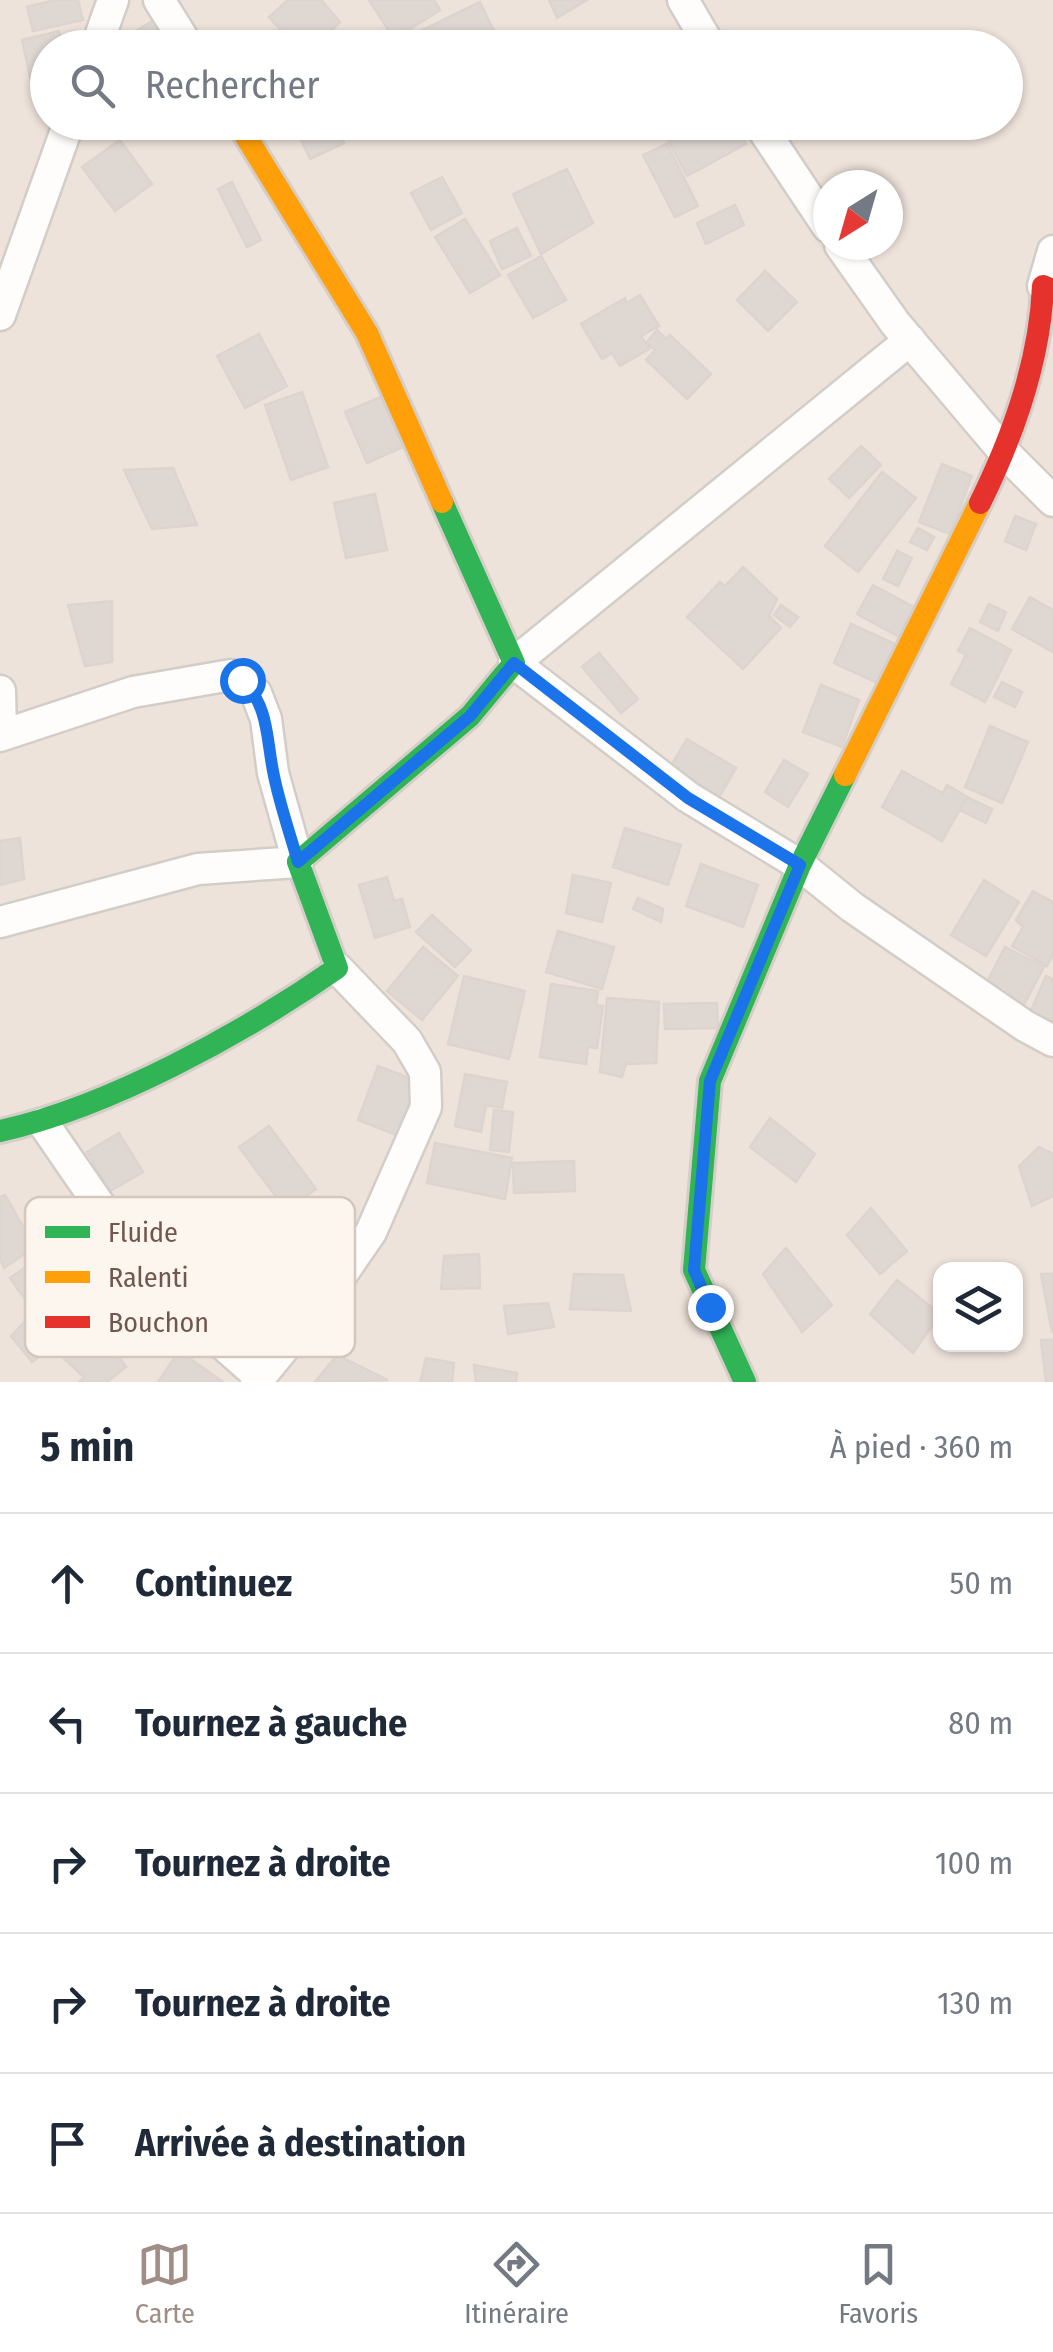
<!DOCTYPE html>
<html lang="fr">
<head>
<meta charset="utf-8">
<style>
  :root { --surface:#fff; --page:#f6f6f7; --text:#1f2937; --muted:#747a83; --line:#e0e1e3; --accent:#a08e86 }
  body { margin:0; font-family:"Fira Sans Condensed",sans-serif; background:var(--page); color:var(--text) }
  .controls { position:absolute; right:30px; bottom:30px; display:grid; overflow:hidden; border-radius:20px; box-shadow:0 2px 8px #0004 }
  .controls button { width:90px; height:90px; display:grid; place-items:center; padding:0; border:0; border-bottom:2px solid var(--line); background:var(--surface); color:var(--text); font:50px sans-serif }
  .compass { position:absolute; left:813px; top:170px; width:90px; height:90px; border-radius:50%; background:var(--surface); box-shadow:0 2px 8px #0004; rotate:217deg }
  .stop { position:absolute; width:30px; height:30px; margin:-22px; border:8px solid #1a73e8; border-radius:50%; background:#fff }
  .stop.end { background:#1a73e8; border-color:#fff; box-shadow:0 2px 10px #0008 }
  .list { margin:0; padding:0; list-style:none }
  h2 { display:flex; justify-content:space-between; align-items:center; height:130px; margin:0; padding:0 40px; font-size:42px }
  h2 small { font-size:32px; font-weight:400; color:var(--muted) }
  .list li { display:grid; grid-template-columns:65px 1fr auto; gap:30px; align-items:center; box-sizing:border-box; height:140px; padding:0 40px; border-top:2px solid var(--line) }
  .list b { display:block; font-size:38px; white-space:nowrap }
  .list em { font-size:32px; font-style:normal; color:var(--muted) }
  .icon { flex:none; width:55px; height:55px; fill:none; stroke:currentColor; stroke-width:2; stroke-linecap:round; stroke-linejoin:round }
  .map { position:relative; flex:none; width:1053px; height:1382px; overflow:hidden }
  .search { position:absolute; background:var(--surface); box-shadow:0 2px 8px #0004; left:30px; right:30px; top:30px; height:110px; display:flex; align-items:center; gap:25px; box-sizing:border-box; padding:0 35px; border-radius:55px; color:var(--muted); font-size:38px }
  .sheet { height:830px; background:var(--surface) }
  nav { display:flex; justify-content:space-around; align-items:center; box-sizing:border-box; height:140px; border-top:2px solid var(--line); background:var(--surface); font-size:28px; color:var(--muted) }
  nav a { display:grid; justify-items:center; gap:5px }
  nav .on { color:var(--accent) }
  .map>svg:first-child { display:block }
</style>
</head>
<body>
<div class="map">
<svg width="1053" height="1382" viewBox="0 0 1053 1382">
  <rect width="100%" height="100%" fill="#f6f1ec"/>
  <path fill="#eee3db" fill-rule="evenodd" d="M0,0H1053V1382H0ZM48,48H1006V122H48ZM828,185H888V245H828ZM940,1270H1016V1344H940Z"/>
  <path fill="#dfd7d2" stroke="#ded4cf" stroke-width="2.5" d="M55,0H78L83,20L33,31L27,7Z
    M288,0H321L340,22L331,31L343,45L296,48L269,17Z
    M369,0H434L440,10L394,39Z
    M549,0H587L557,18Z
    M480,2L502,48H430L422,30Z
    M162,15L182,48H128L123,39Z
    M59,31L63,48H48V92L34,95L22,40Z
    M293,122H336L344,143L310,159Z
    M700,122H735L746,144L687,176L668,140Z
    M120,140L152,184L115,211L82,167Z
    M667,144L698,206L675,217L643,155Z
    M567,169L593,223L541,254L513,194Z
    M442,177L462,213L431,230L411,193Z
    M232,182L261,240L247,247L218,189Z
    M735,205L744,225L706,244L697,223Z
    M465,219L500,275L470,293L435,237Z
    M517,228L531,256L502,269L490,241Z
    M541,256L566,300L533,318L508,275Z
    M765,271L797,302L768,331L737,300Z
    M640,295L659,326L641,336L649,349L620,366L612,353L602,359L581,324L625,298L627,303Z
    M657,330L666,339L670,335L711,374L687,399L646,360L655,350L646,343Z
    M259,334L287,386L245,408L217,356Z
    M302,392L328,467L291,480L265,405Z
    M383,396L405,446L367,463L345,412Z
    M861,446L881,465L849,498L829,479Z
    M942,464L972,476L950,534L919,522Z
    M173,468L197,525L152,529L124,470Z
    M882,472L916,498L858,572L825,546Z
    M375,494L387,550L346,558L334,503Z
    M1015,516L1036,524L1026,550L1005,541Z
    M918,528L934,537L927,550L910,542Z
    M897,551L912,558L898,586L883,579Z
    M743,567L777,599L769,616L781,628L743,669L687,617L720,582L725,586Z
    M873,585L923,612L907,641L857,614Z
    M1030,597L1053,610V652L1012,629Z
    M112,601V662L85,666L68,605Z
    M989,604L1006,612L998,631L980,622Z
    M781,605L798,617L790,627L774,615Z
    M851,624L904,648L886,687L834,663Z
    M970,628L1011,650L985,702L951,684L966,655L958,651Z
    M599,653L638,699L621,713L582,667Z
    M1002,682L1022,692L1015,707L994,697Z
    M821,685L859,700L842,747L803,732Z
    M990,726L1028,742L1002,803L965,787Z
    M687,739L736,768L717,801L667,772Z
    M784,760L808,774L788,807L765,792Z
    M902,771L943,793L947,785L967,797L942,841L882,807Z
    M967,797L992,809L986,823L960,810Z
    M625,828L681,845L668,885L613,867Z
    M20,838L24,879L0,885V841Z
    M701,864L758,885L743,927L686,906Z
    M573,875L611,883L602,922L566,913Z
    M387,877L394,901L402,899L410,927L375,938L359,885Z
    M984,880L1019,902L986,956L951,935Z
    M1033,891L1053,902V955L1047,966L1012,946L1023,927L1016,920Z
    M638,898L663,909L661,922L633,909Z
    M432,915L471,950L455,967L416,932Z
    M558,931L614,947L602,989L546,972Z
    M423,947L458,976L422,1020L387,991Z
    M1005,947L1044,967L1021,1010L983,990Z
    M464,976L525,991L509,1059L448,1044Z
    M1046,976L1053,979V1036L1030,1013Z
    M551,984L598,991L596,1005L603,1006L597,1048L588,1047L586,1064L540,1057Z
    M607,998L659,1002L656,1063L626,1064L622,1077L600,1072Z
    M717,1003L718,1028L665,1029L664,1004Z
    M378,1066L425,1084L404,1138L358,1120Z
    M465,1074L507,1082L502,1108L486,1105L481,1132L455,1126Z
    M494,1110L513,1112L509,1152L490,1150Z
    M770,1118L815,1154L796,1182L750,1147Z
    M269,1126L316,1189L286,1210L239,1147Z
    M119,1133L143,1172L110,1191L87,1152Z
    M435,1143L512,1158L505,1199L427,1183Z
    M1039,1147L1053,1154V1196L1032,1206L1019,1166Z
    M574,1161L575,1191L514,1193L513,1163Z
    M5,1195L35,1247L4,1268L0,1259V1197Z
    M871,1208L907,1251L880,1274L847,1235Z
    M786,1248L832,1305L802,1332L763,1274Z
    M479,1254L480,1288L441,1289L444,1256Z
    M40,1257L60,1287L29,1305L10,1278Z
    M574,1274L623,1275L631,1311L570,1309Z
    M1041,1274H1053V1332H1052Z
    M897,1280L940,1314L913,1353L870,1314Z
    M43,1303L67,1335L32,1362L11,1336Z
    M548,1303L554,1327L508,1334L504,1306Z
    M97,1324L126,1367L107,1382H79L84,1377L60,1355Z
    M1041,1340H1053V1382H1046Z
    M179,1351L223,1382H158Z
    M337,1355L388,1380L315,1382Z
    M426,1358L454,1363L452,1382H420Z
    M474,1365L517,1373L516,1382H476Z"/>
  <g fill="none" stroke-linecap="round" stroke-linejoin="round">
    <g stroke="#d3cdc8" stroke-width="35">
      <path id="street" d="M159,0L189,48
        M683,0L711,48
        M96,48L113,0
        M758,122L828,227
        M840,245L895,323L1005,453L1053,501
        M1043,286L1053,251
        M0,315L69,122
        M910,340L514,663L688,797L800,865L852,907L1025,1026L1053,1041
        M0,691L1,735
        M0,736L133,692L231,675L256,693L266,719L273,773L298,862L198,869L0,922
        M43,1123L138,1261L177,1304L260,1377
        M256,1382L329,1293L371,1232L426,1107L425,1072L407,1041L337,968"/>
    </g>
    <g stroke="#d5cec8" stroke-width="28">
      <path id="fast" d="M0,1131C110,1107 245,1032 337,968L298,862L470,716L514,663L442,502
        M745,1382L694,1270L710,1081L800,865L845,775"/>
    </g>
    <g stroke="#d5cec8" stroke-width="28">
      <path id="slow" d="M237,122L367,333L442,502
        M845,775L980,503"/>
    </g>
    <g stroke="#d5cec8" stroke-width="28">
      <path id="jam" d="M980,503C1013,436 1040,361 1043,286L1053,290"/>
    </g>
    <use href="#street" stroke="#fefdfc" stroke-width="30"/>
    <use href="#fast" stroke="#30b455" stroke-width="22"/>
    <use href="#slow" stroke="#ff9f0a" stroke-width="22"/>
    <use href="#jam" stroke="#e5322d" stroke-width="22"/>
  </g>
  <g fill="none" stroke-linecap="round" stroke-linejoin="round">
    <path stroke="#1a73e8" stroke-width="12" d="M242,680C270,707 266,740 274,776C280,805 290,834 298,862L470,716L514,663L688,798L800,865L710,1081L694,1270L710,1307"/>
  </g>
  <rect x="25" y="1197" width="330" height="160" rx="15" fill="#fdf6ee" stroke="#d3c7be" stroke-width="2.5"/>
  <rect x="45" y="1226" width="45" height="12" fill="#30b455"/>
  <rect x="45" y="1271" width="45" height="12" fill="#ff9f0a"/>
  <rect x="45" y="1316" width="45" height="12" fill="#e5322d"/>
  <g font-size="28" fill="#71584f">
    <text x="108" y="1242">Fluide</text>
    <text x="108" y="1287">Ralenti</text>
    <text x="108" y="1332">Bouchon</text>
  </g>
</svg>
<div class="controls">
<button><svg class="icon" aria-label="layers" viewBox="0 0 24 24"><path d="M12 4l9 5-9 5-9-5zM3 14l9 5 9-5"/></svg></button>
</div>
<svg class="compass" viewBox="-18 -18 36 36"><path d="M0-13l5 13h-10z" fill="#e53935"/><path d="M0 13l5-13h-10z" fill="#747a83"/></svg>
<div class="stop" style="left:242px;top:680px"></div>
<div class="stop end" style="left:710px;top:1307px"></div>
<div class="search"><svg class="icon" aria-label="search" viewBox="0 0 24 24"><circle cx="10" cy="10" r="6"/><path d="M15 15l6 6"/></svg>Rechercher</div>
</div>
<section class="sheet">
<h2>5 min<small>À pied · 360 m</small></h2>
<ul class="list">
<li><svg class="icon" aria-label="ahead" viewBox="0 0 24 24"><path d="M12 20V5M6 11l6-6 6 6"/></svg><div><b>Continuez</b></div><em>50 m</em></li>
<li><svg class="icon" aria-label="left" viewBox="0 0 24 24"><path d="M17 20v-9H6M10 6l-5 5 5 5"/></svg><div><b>Tournez à gauche</b></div><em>80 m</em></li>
<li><svg class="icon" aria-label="right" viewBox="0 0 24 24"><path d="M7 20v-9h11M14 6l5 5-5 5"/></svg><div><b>Tournez à droite</b></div><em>100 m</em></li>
<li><svg class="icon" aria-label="right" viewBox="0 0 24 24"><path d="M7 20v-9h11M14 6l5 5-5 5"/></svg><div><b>Tournez à droite</b></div><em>130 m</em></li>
<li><svg class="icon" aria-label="arrive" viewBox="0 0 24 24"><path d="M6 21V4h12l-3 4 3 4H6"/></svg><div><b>Arrivée à destination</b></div></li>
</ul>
</section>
<nav>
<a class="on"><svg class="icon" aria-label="map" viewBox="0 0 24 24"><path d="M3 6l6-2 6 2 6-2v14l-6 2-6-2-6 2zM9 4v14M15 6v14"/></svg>Carte</a>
<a><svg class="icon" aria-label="directions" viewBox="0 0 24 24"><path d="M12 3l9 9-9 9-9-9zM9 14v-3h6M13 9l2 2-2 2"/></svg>Itinéraire</a>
<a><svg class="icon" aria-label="saved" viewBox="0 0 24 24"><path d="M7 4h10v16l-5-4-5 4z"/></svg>Favoris</a>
</nav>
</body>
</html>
